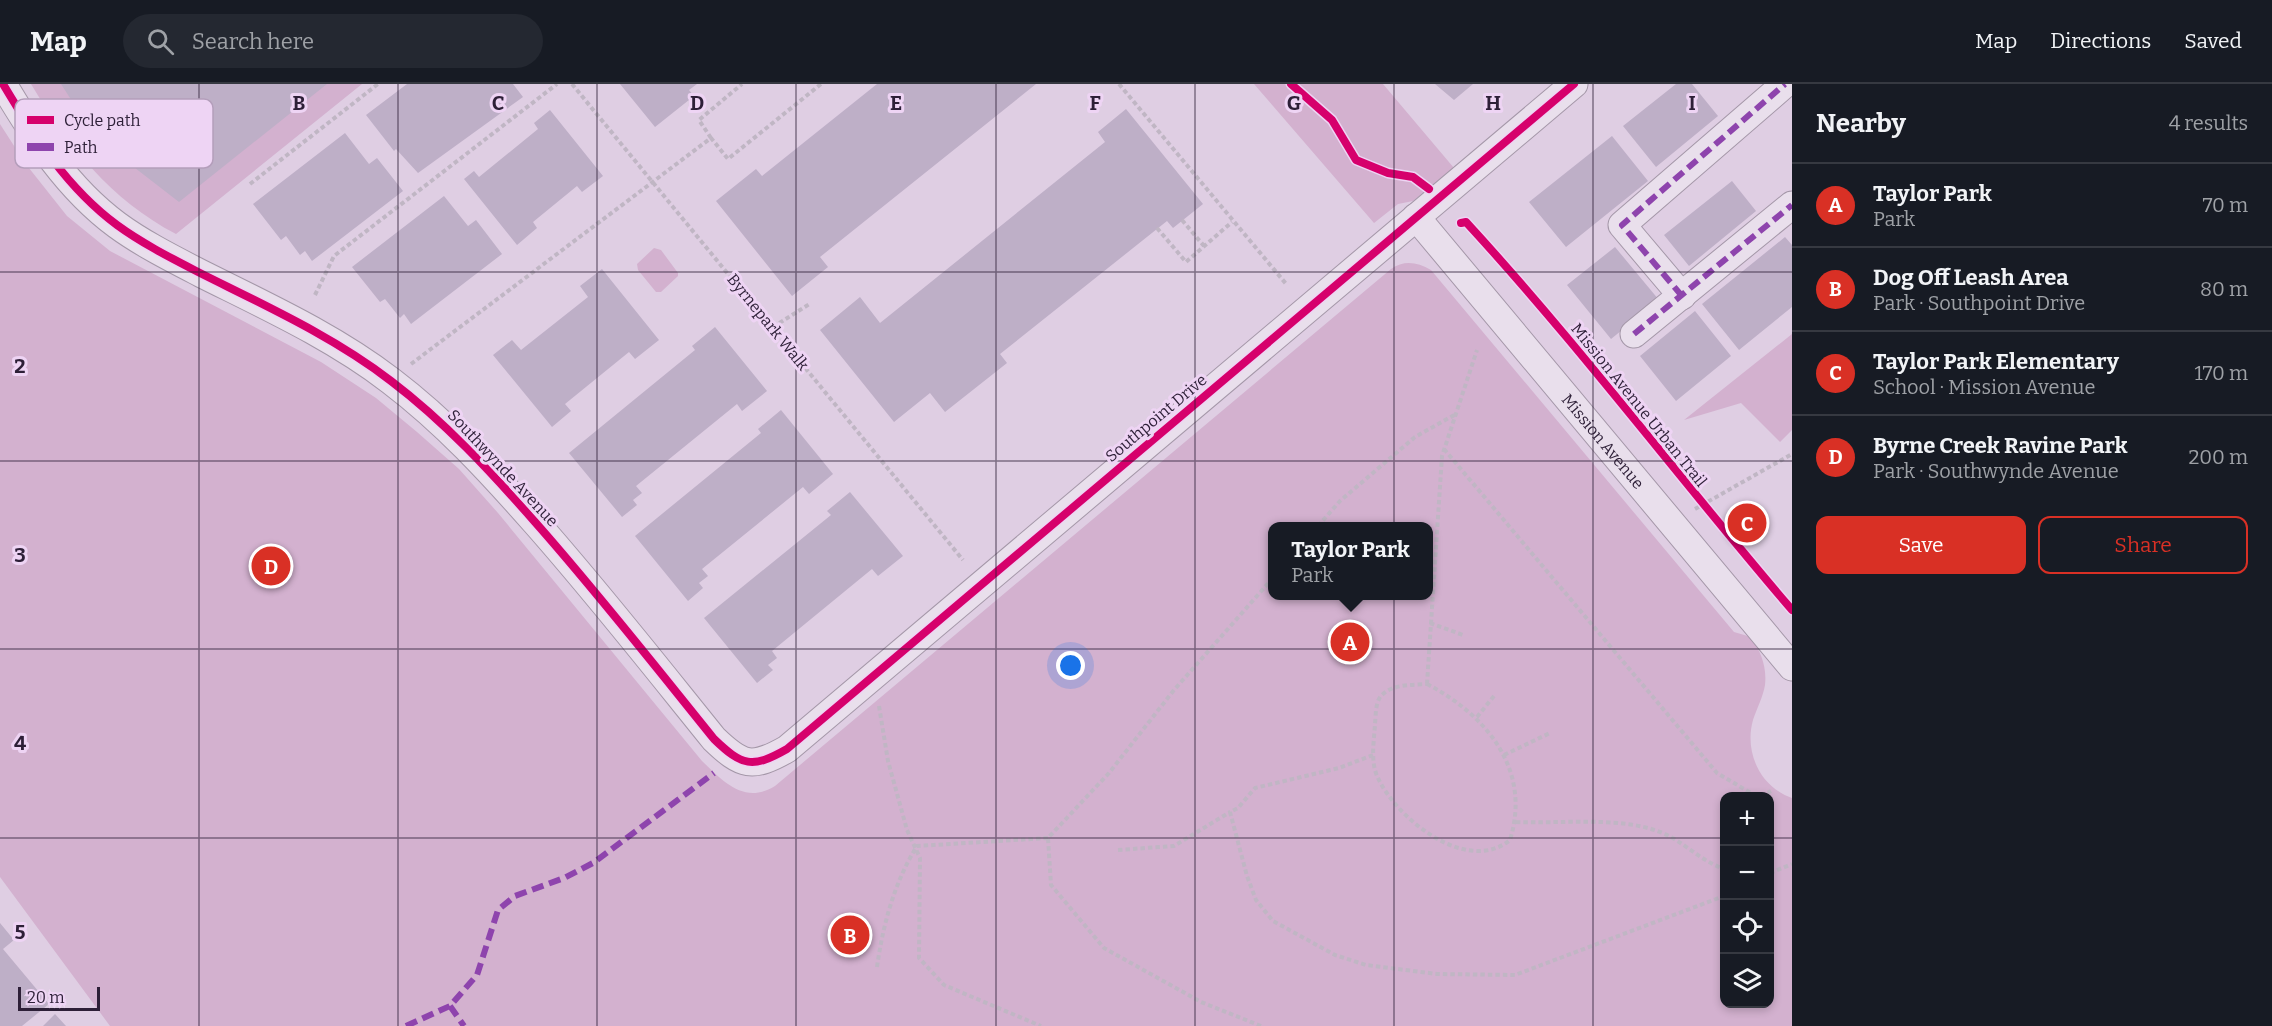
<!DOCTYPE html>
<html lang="en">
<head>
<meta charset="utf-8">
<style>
  :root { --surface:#171b24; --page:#242831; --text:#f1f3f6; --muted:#9ea1a6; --line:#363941; --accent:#d93025 }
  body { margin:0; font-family:Bitter,serif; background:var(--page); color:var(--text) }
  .controls { position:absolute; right:18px; bottom:18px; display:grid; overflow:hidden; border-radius:12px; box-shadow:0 3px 9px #0003 }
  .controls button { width:54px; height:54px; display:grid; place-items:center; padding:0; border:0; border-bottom:2px solid var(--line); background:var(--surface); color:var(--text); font:30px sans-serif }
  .scale { position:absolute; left:18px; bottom:15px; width:82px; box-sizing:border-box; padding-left:6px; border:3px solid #2d1f37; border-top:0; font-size:16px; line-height:21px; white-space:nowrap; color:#2d1f37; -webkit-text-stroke:4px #eed4f4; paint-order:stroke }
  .you { position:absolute; left:1071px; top:582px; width:21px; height:21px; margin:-15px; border:4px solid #fff; border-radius:50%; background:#1a73e8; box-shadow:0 0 0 9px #1a73e833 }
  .badge { display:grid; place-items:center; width:39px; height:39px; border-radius:50%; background:var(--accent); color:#fff; font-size:20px; font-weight:700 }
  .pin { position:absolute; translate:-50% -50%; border:3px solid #fff; box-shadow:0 2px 6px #0006 }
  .popup { position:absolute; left:1268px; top:438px; width:165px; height:78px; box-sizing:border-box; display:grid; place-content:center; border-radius:12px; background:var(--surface); filter:drop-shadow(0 2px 4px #0005); font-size:20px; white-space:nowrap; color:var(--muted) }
  .popup b { font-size:22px; color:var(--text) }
  .popup::after { content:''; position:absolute; left:50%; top:100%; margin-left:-12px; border:12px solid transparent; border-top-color:var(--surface) }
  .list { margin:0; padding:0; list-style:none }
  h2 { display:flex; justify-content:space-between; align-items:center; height:78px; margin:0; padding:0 24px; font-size:26px }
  h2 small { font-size:20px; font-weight:400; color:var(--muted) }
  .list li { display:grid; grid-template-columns:39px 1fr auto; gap:18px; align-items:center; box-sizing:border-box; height:84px; padding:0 24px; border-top:2px solid var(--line) }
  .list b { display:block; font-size:22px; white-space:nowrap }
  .list p { margin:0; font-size:20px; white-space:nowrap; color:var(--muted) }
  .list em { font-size:20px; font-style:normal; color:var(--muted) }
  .actions { display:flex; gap:12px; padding:18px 24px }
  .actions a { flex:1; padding:14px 0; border:2px solid var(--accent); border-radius:12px; text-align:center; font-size:21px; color:var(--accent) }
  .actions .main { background:var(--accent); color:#fff }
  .icon { flex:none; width:33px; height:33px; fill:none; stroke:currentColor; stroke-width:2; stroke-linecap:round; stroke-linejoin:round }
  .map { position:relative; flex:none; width:1792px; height:942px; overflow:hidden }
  header { display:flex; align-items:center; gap:36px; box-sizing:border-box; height:84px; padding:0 30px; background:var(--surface); border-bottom:2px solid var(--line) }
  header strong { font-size:28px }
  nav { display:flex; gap:33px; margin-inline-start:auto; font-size:21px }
  .search { width:420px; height:54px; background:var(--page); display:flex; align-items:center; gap:15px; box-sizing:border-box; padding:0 21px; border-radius:33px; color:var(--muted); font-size:22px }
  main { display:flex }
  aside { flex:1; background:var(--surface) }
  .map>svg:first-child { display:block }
</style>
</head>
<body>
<header>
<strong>Map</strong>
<div class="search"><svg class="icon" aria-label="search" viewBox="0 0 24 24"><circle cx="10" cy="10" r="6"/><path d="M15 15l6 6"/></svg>Search here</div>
<nav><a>Map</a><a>Directions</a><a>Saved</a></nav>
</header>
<main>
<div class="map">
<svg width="1792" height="942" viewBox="0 0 1792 942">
  <rect width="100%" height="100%" fill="#dfcee3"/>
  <path fill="#d3b1cf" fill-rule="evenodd" d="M31,0H362L176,150C111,116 68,62 31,0Z
    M1254,0H1383L1454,84L1413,117L1398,120L1374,139Z
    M0,40L25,79L67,132L110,167L321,278L376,314L417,348L459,385L498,429L702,677C723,697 744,721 775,702L1391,185C1404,176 1417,178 1431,186L1734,548L1751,553C1761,568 1767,583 1765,601C1763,613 1757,624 1753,636C1744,668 1760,703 1792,714V942H110L0,793ZM1272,442H1428V512H1272ZM1724,712H1770V920H1724Z
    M654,164L661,166L678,189V192L661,208H656L638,186L637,180Z
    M1792,250V346L1780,358L1741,319L1684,336Z"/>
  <path fill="#beafc7" d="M61,0H327L179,118L95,53Z
    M407,0H513L523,13L418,89L396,65L394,67L366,31Z
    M620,0H697L689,6L694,12L655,43Z
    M877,0H1036L820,173L828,183L792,212L716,117L756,85L762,92Z
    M1435,0H1473L1454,16Z
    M1676,0H1692L1718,32L1656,83L1623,42Z
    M1126,25L1203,120L1173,144L1167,137L1000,270L1007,279L945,328L930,309L894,338L820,246L860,213L880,239L1105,58L1098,48Z
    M550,26L603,92L582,108L577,102L533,138L537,144L517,161L464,95L474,87L479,93L538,45L534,39Z
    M345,49L369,80L377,74L403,107L312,177L305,167L300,171L286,152L281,156L253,120Z
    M1612,52L1648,97L1566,163L1529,118Z
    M1732,97L1756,127L1689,182L1664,151Z
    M444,112L468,142L476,136L502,170L411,240L404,230L400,234L385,215L380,218L352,183Z
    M1785,153L1792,161V223L1739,266L1702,220Z
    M1615,163L1659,216L1611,255L1567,201Z
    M602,185L659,256L635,275L629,268L565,320L571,327L552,343L493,271L512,256L521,266L588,213L580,202Z
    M1695,227L1731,272L1676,317L1640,272Z
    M715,243L767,307L742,327L737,320L636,402L642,409L633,416L637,421L622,433L569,369L695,266L692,262Z
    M781,326L833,390L809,410L803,403L702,485L708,492L699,499L703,504L688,517L635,452L761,349L758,345Z
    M850,408L903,472L878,492L872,485L772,567L777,574L768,581L773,586L757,599L704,534L831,431L827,427Z
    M0,839L14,856L3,865L49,920L22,942H0Z
    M55,930L66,942H43Z"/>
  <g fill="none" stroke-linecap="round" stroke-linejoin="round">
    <g stroke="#a497a8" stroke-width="29">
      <g id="minor">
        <path d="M3,0C34,52 67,104 117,141C143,160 173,175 202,190C266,222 334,253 391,297C445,338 490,387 535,438C597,508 655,582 714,655C742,682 752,685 787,665L1574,0"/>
        <path id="s1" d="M1416,133L1792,583"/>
        <path d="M1682,212L1622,141L1785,0"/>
        <path d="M1634,250L1792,121"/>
      </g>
    </g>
    <path stroke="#c0b6c4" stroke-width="4" stroke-dasharray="4.5 3" stroke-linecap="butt" d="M572,0L963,476
      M1119,0L1287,201
      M1292,0V2
      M711,54L699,36L742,0
      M250,100L378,0
      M1182,136L1204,162
      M1157,144L1186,178L1232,138
      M315,211L334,172L557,0
      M773,243L811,219
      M411,280L711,54L728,75L821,0
      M1444,365L1717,689L1756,712
      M1695,425L1792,370
      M1318,442L1340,417L1415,353L1456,330
      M1430,539L1463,551
      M1427,600C1486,631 1532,685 1510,756C1467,791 1397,735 1378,694C1370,678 1374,658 1375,640C1376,631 1375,616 1383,610C1394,600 1413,601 1427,600Z
      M1427,600L1442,372L1477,266
      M879,622L888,677L907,746L920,774L919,874L944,901L1041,942
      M1477,633L1494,612
      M1373,671L1339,684L1255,704L1238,724L1230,728L1247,792L1256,816L1273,837L1335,871L1366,881L1437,890L1515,891L1724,812
      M1504,671L1550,649
      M1761,712L1771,707
      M1516,738C1559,740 1620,732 1660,748C1682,756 1699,776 1724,785
      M1118,766L1174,762L1230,728
      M1770,789L1792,780
      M877,883C883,841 894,799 917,762L1048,754
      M1261,942L1201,918L1104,864L1051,801L1048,754L1109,689L1174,606L1272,495"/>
    <use href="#minor" stroke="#e9dfec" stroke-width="27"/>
    <path stroke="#8e44ad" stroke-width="6" stroke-dasharray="12 6" stroke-linecap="butt" d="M1682,212L1622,141L1785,0
      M1634,250L1792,121
      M450,922L464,942
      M406,942L450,922L477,891L498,826L515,812L564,794L593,779L714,689"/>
    <g stroke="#eed4f4" stroke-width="11">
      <path id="cycleway" d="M3,0C34,52 67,104 117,141C143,160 173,175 202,190C266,222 334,253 391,297C445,338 490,387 535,438C597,508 655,582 714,655C742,682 752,685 787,665L1574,0
        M1291,0L1332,36L1356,76L1388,89L1413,93L1429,105
        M1461,139L1466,138C1580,262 1682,398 1792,526"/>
    </g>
    <use href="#cycleway" stroke="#d6006c" stroke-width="8"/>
  </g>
  <path fill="none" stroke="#2d1f37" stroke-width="1.5" stroke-opacity="0.55" d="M199,0V942M398,0V942M597,0V942M796,0V942M996,0V942M1195,0V942M1394,0V942M1593,0V942M0,188H1792M0,377H1792M0,565H1792M0,754H1724M1770,754H1792"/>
  <g text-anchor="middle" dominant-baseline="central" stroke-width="6" stroke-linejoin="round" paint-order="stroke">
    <g font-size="16" fill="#2d1f37" stroke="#eed4f4">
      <text transform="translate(768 238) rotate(51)">Byrnepark Walk</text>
      <text transform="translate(1639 321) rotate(51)">Mission Avenue Urban Trail</text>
      <text transform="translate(1156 334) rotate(-40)">Southpoint Drive</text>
      <text stroke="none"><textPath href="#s1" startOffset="292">Mission Avenue</textPath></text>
      <text transform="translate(503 384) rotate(47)">Southwynde Avenue</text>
    </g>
  </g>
  <rect x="15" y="15" width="198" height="69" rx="9" fill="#eed4f4" stroke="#b49ebb" stroke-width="1.5"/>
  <rect x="27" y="32" width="27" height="8" fill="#d6006c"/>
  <rect x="27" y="59" width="27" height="8" fill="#8e44ad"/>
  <g font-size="16" fill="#2d1f37">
    <text x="64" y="42">Cycle path</text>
    <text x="64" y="69">Path</text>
  </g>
  <g font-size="20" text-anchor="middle" font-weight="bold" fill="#2d1f37" stroke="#eed4f4" stroke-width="6" stroke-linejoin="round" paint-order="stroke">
    <text x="299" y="26">B</text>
    <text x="498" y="26">C</text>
    <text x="697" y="26">D</text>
    <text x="896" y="26">E</text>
    <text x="1095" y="26">F</text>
    <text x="1294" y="26">G</text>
    <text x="1493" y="26">H</text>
    <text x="1692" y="26">I</text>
    <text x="20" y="289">2</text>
    <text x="20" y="478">3</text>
    <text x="20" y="666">4</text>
    <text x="20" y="855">5</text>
  </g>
</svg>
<div class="controls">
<button>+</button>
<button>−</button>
<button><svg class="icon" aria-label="locate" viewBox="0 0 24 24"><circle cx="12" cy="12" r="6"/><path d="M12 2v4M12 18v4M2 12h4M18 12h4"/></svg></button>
<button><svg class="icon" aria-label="layers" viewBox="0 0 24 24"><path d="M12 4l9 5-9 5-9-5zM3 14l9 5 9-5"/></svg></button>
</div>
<div class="scale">20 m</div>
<div class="you"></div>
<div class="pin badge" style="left:1350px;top:558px">A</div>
<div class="popup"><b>Taylor Park</b>Park</div>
<div class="pin badge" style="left:850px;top:851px">B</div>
<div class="pin badge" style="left:1747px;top:439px">C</div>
<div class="pin badge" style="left:271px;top:482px">D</div>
</div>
<aside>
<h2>Nearby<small>4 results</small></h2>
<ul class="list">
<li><span class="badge">A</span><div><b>Taylor Park</b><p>Park</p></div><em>70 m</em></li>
<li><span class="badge">B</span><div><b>Dog Off Leash Area</b><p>Park · Southpoint Drive</p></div><em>80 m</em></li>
<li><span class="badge">C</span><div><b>Taylor Park Elementary</b><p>School · Mission Avenue</p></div><em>170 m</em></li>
<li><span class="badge">D</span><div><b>Byrne Creek Ravine Park</b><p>Park · Southwynde Avenue</p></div><em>200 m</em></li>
</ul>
<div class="actions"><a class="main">Save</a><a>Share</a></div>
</aside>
</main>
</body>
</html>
